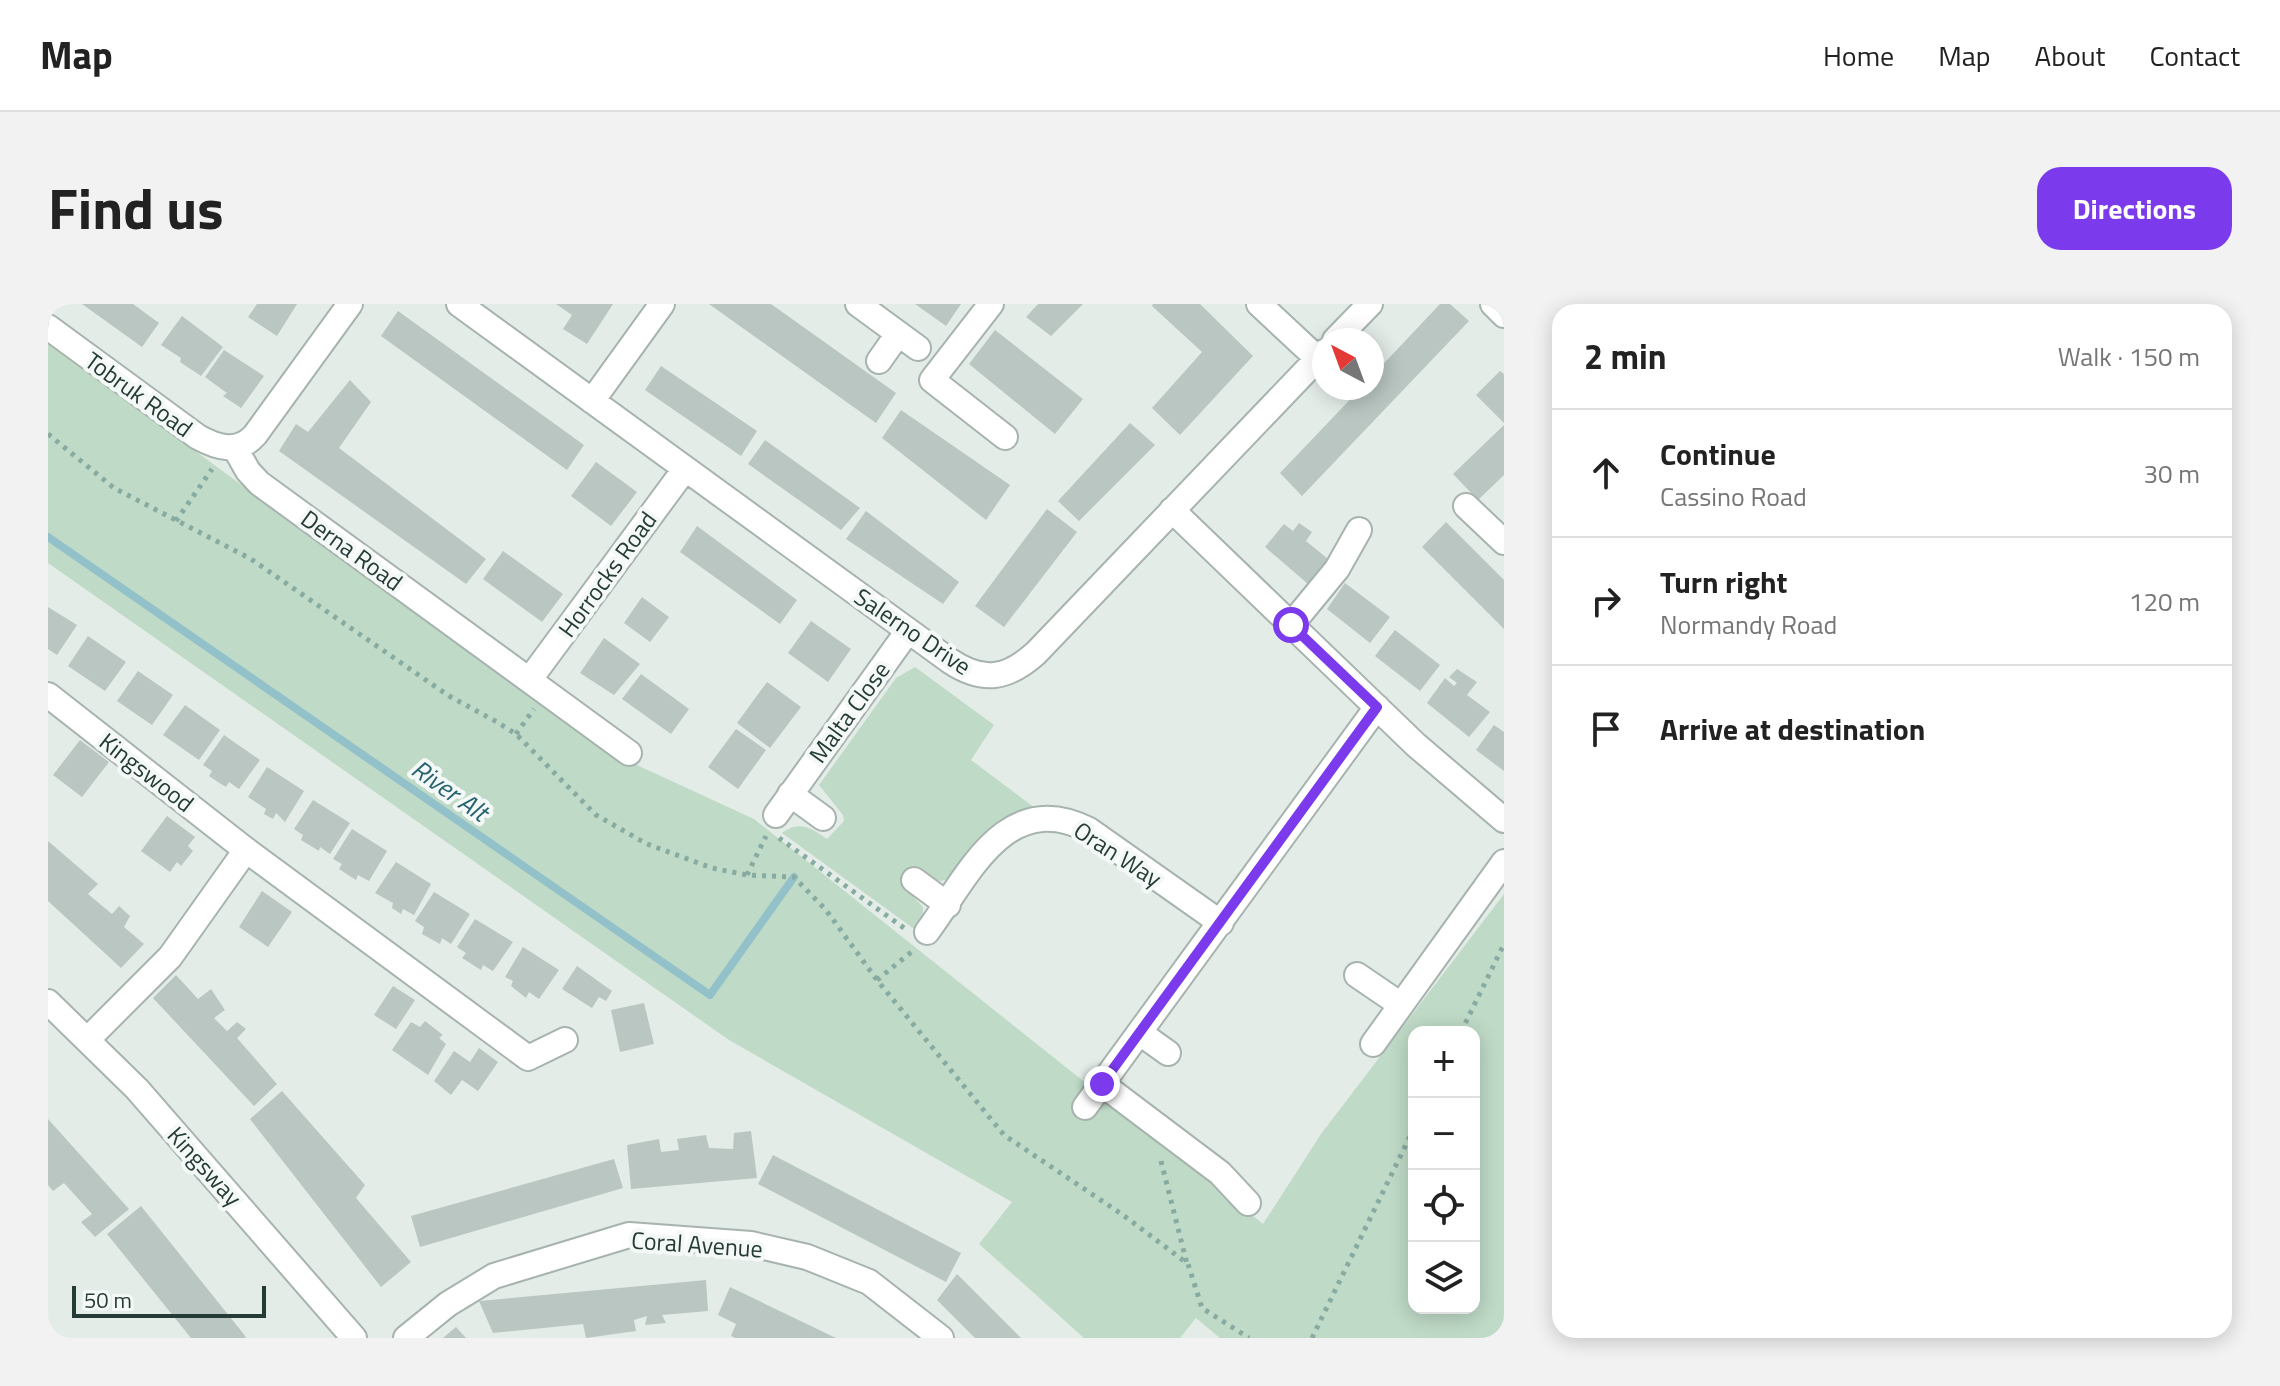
<!DOCTYPE html>
<html lang="en">
<head>
<meta charset="utf-8">
<style>
  :root { --surface:#fff; --page:#f2f2f2; --text:#222; --muted:#767676; --line:#e0e0e0; --accent:#7c3aed }
  body { margin:0; font-family:"Titillium Web",sans-serif; background:var(--page); color:var(--text) }
  .controls { position:absolute; right:24px; bottom:24px; display:grid; overflow:hidden; border-radius:16px; box-shadow:0 4px 20px #0003 }
  .controls button { width:72px; height:72px; display:grid; place-items:center; padding:0; border:0; border-bottom:2px solid var(--line); background:var(--surface); color:var(--text); font:40px sans-serif }
  .compass { position:absolute; left:1264px; top:24px; width:72px; height:72px; border-radius:50%; background:var(--surface); box-shadow:0 4px 20px #0003; rotate:319deg }
  .scale { position:absolute; left:24px; bottom:20px; width:194px; box-sizing:border-box; padding-left:8px; border:4px solid #253b35; border-top:0; font-size:22px; line-height:28px; white-space:nowrap; color:#253b35; -webkit-text-stroke:6px #f4f8f6; paint-order:stroke }
  .stop { position:absolute; width:24px; height:24px; margin:-18px; border:6px solid #7c3aed; border-radius:50%; background:#fff }
  .stop.end { background:#7c3aed; border-color:#fff; box-shadow:0 2px 8px #0008 }
  .list { margin:0; padding:0; list-style:none }
  h2 { display:flex; justify-content:space-between; align-items:center; height:104px; margin:0; padding:0 32px; font-size:34px }
  h2 small { font-size:26px; font-weight:400; color:var(--muted) }
  .list li { display:grid; grid-template-columns:52px 1fr auto; gap:24px; align-items:center; box-sizing:border-box; height:128px; padding:0 32px; border-top:2px solid var(--line) }
  .list b { display:block; font-size:30px; white-space:nowrap }
  .list p { margin:0; font-size:26px; white-space:nowrap; color:var(--muted) }
  .list em { font-size:26px; font-style:normal; color:var(--muted) }
  .icon { flex:none; width:44px; height:44px; fill:none; stroke:currentColor; stroke-width:2; stroke-linecap:round; stroke-linejoin:round }
  .map { position:relative; flex:none; width:1456px; height:1034px; overflow:hidden; border-radius:24px }
  header { display:flex; align-items:center; gap:48px; box-sizing:border-box; height:112px; padding:0 40px; background:var(--surface); border-bottom:2px solid var(--line) }
  header strong { font-size:38px }
  nav { display:flex; gap:44px; margin-inline-start:auto; font-size:28px }
  .intro { display:flex; align-items:center; justify-content:space-between; box-sizing:border-box; height:192px; padding:0 48px }
  h1 { margin:0; font-size:56px }
  .button { padding:20px 36px; border-radius:24px; background:var(--accent); color:#fff; font-size:28px; font-weight:700 }
  main { display:flex; gap:48px; padding:0 48px }
  aside { flex:1; background:var(--surface); border-radius:24px; box-shadow:0 4px 20px #0003 }
  .map>svg:first-child { display:block }
</style>
</head>
<body>
<header>
<strong>Map</strong>
<nav><a>Home</a><a>Map</a><a>About</a><a>Contact</a></nav>
</header>
<div class="intro"><h1>Find us</h1><a class="button">Directions</a></div>
<main>
<div class="map">
<svg width="1456" height="1034" viewBox="0 0 1456 1034">
  <rect width="100%" height="100%" fill="#e4ece8"/>
  <path fill="#bfdac7" fill-rule="evenodd" d="M0,39L552,444L706,515L1215,920L1273,830L1456,590V1034H1172L1148,1014L1132,1034H1036L931,940L964,898L681,736L0,259ZM1366,728H1426V1004H1366Z
    M867,363L946,421L923,456L991,507L904,574L893,577L883,575L858,585L875,603V618L869,627L734,529C752,516 763,524 779,535L796,517L795,511L771,481L848,374Z"/>
  <g fill="none" stroke-linecap="round" stroke-linejoin="round">
    <path stroke="#93c1ca" stroke-width="8" d="M0,233L662,691L746,573"/>
  </g>
  <path fill="#b9c6c1" d="M34,0H85L111,19L94,43Z
    M209,0H249L229,32L200,13Z
    M508,0H565L539,40L515,25L524,11Z
    M661,0H723L848,89L828,119Z
    M867,0H913L898,22Z
    M990,0H1035L1003,32L978,13Z
    M1105,0H1152L1205,52L1132,131L1104,104L1154,48L1104,2Z
    M1392,0H1402L1421,17L1254,192L1232,169L1313,84H1324V72Z
    M350,7L536,141L519,166L333,32Z
    M134,12L175,43L153,72L132,58L133,54L113,41Z
    M947,26L1035,95L1007,130L921,60Z
    M176,46L216,72L193,104L175,92L179,89L157,73Z
    M613,62L709,127L693,152L597,86Z
    M1452,67L1456,70V119L1428,91Z
    M302,76L323,98L291,144L438,255L418,280L231,147L248,120L260,128Z
    M853,106L962,181L938,216L834,134Z
    M1082,119L1107,141L1031,217L1010,197Z
    M1456,121V171L1430,196L1405,170Z
    M717,136L812,204L793,226L700,160Z
    M548,158L589,188L563,222L523,192Z
    M999,205L1029,228L956,323L927,302Z
    M818,207L911,278L895,300L798,235Z
    M1398,218L1456,276V325L1374,243Z
    M1251,219L1264,228L1258,237L1280,255L1260,280L1217,243L1236,220L1245,227Z
    M649,222L749,296L732,320L632,248Z
    M455,247L515,290L494,318L435,275Z
    M1297,279L1342,313L1322,339L1279,305Z
    M594,293L621,313L602,338L576,319Z
    M0,303L29,321L9,351L0,345Z
    M763,317L803,345L780,378L740,349Z
    M1347,326L1392,361L1372,387L1327,352Z
    M40,332L78,358L57,387L20,362Z
    M556,334L592,360L566,391L532,369Z
    M1409,365L1429,378L1419,391L1442,408L1421,433L1379,399L1397,374L1406,382L1409,379L1401,373Z
    M90,367L125,391L104,421L69,397Z
    M593,370L641,405L623,430L574,395Z
    M719,378L753,403L722,444L689,419Z
    M137,401L172,426L151,456L115,431Z
    M1446,421L1456,428V467L1428,446Z
    M688,425L718,446L690,485L660,463Z
    M176,431L212,456L191,485L181,478L178,483L170,478L161,472L164,467L155,461Z
    M32,436L61,458L34,493L5,471Z
    M219,463L256,487L237,518L228,509L225,515L216,510L218,505L200,493Z
    M265,496L302,519L282,550L272,543L271,547L253,536L255,531L246,525Z
    M119,512L147,533L140,542L145,547L133,562L129,558L122,568L93,547Z
    M304,525L339,547L321,577L310,571L308,576L291,565L294,560L285,555Z
    M0,537L50,580L40,590L64,610L71,602L82,612L76,623L96,640L73,664L0,597Z
    M348,558L383,580L366,611L355,605L353,610L344,604L345,599L327,589Z
    M214,587L244,608L220,643L191,623Z
    M386,588L422,610L403,640L394,634L392,640L374,630L376,623L367,617Z
    M427,615L465,638L445,667L435,661L433,666L414,654L418,649L409,643Z
    M475,643L511,666L491,695L481,688L478,694L463,682L465,677L457,673Z
    M529,662L564,687L558,697L551,693L544,704L514,685Z
    M128,671L150,695L163,685L177,706L166,714L179,727L189,718L198,725L189,734L229,780L206,802L105,694Z
    M345,682L367,696L348,725L326,711Z
    M596,699L606,740L572,748L563,706Z
    M377,717L395,731L391,734L398,740L380,771L344,746L363,718L372,723Z
    M431,744L450,758L430,787L414,776L403,791L386,777L406,747L422,758Z
    M234,787L317,881L308,894L363,958L333,983L202,815Z
    M0,815L81,905L47,933L33,918L44,910L16,879L5,887L0,881Z
    M703,827L709,874L583,885L579,841L611,835L613,848L631,846L629,835L658,831L661,844L685,845L686,829Z
    M725,851L913,949L898,978L710,880Z
    M566,855L575,884L372,943L363,912Z
    M93,902L198,1033L197,1034H143L59,930Z
    M909,970L973,1034H927L889,996Z
    M658,976L660,1007L614,1011L618,1019L597,1021L599,1012L586,1016L588,1027L538,1034L535,1020L445,1029L431,997Z
    M682,983L788,1034H687L683,1032L688,1020L670,1011Z
    M408,1023L418,1034H395Z"/>
  <g fill="none" stroke-linecap="round" stroke-linejoin="round">
    <g stroke="#a7b3af" stroke-width="28">
      <path id="minor" d="M411,0L902,357C935,379 959,375 988,349L1276,48
        M810,0L870,44
        M943,0L884,76L957,133
        M1211,0L1270,55
        M1445,0L1456,11
        M0,23L150,133C170,144 190,150 207,131L302,0
        M1287,36L1322,0
        M831,57L850,30
        M544,97L614,0
        M187,144L200,167L211,179L581,449
        M1418,202L1456,238
        M1124,206L1368,441L1456,516
        M1243,321L1289,265L1311,226
        M482,375L637,165
        M0,391L198,546L480,754L517,736
        M742,490L775,514
        M728,511L860,327
        M866,576L900,601
        M879,628C920,573 957,483 1041,526L1173,619
        M1309,671L1353,701
        M0,698L89,785L306,1034
        M1092,729L1120,749
        M39,736L122,653L198,546
        M1325,740L1456,558
        M1054,780L1172,869L1200,899
        M1037,803L1329,403
        M358,1034L400,1000L446,972L581,931L703,940L759,953L821,978L893,1034"/>
    </g>
    <path stroke="#88aba1" stroke-width="5" stroke-dasharray="4 6" stroke-linecap="butt" d="M0,130L66,184L203,255L401,392L449,418L468,430L548,511L599,540L664,564L699,571L746,573L778,606L829,676L956,831L1075,911L1140,960L1154,1004L1201,1034
      M128,217L164,165
      M468,430L486,405
      M731,534L856,624
      M699,571L718,532
      M829,676L867,645
      M1413,728L1456,640
      M1113,857L1139,960
      M1264,1034L1366,824"/>
    <use href="#minor" stroke="#fff" stroke-width="24"/>
  </g>
  <g fill="none" stroke-linecap="round" stroke-linejoin="round">
    <path stroke="#7c3aed" stroke-width="10" d="M1054,780L1329,403L1243,321"/>
  </g>
  <g text-anchor="middle" dominant-baseline="central" stroke-width="8" stroke-linejoin="round" paint-order="stroke">
    <g font-size="24" fill="#253b35" stroke="#f4f8f6">
      <text transform="translate(91 90) rotate(36)">Tobruk Road</text>
      <text transform="translate(304 246) rotate(36)">Derna Road</text>
      <text transform="translate(559 270) rotate(-54)">Horrocks Road</text>
      <text transform="translate(865 327) rotate(34)">Salerno Drive</text>
      <text transform="translate(801 408) rotate(-54)">Malta Close</text>
      <text transform="translate(99 468) rotate(38)">Kingswood</text>
      <text transform="translate(1070 550) rotate(33)">Oran Way</text>
      <text transform="translate(157 862) rotate(48)">Kingsway</text>
      <text transform="translate(649 940) rotate(4)">Coral Avenue</text>
    </g>
    <g font-size="26" font-style="italic" fill="#266370" stroke="#f4f8f6">
      <text transform="translate(402 486) rotate(35)">River Alt</text>
    </g>
  </g>
</svg>
<div class="controls">
<button>+</button>
<button>−</button>
<button><svg class="icon" aria-label="locate" viewBox="0 0 24 24"><circle cx="12" cy="12" r="6"/><path d="M12 2v4M12 18v4M2 12h4M18 12h4"/></svg></button>
<button><svg class="icon" aria-label="layers" viewBox="0 0 24 24"><path d="M12 4l9 5-9 5-9-5zM3 14l9 5 9-5"/></svg></button>
</div>
<svg class="compass" viewBox="-18 -18 36 36"><path d="M0-13l5 13h-10z" fill="#e53935"/><path d="M0 13l5-13h-10z" fill="#767676"/></svg>
<div class="scale">50 m</div>
<div class="stop" style="left:1243px;top:321px"></div>
<div class="stop end" style="left:1054px;top:780px"></div>
</div>
<aside>
<h2>2 min<small>Walk · 150 m</small></h2>
<ul class="list">
<li><svg class="icon" aria-label="ahead" viewBox="0 0 24 24"><path d="M12 20V5M6 11l6-6 6 6"/></svg><div><b>Continue</b><p>Cassino Road</p></div><em>30 m</em></li>
<li><svg class="icon" aria-label="right" viewBox="0 0 24 24"><path d="M7 20v-9h11M14 6l5 5-5 5"/></svg><div><b>Turn right</b><p>Normandy Road</p></div><em>120 m</em></li>
<li><svg class="icon" aria-label="arrive" viewBox="0 0 24 24"><path d="M6 21V4h12l-3 4 3 4H6"/></svg><div><b>Arrive at destination</b></div></li>
</ul>
</aside>
</main>
</body>
</html>
